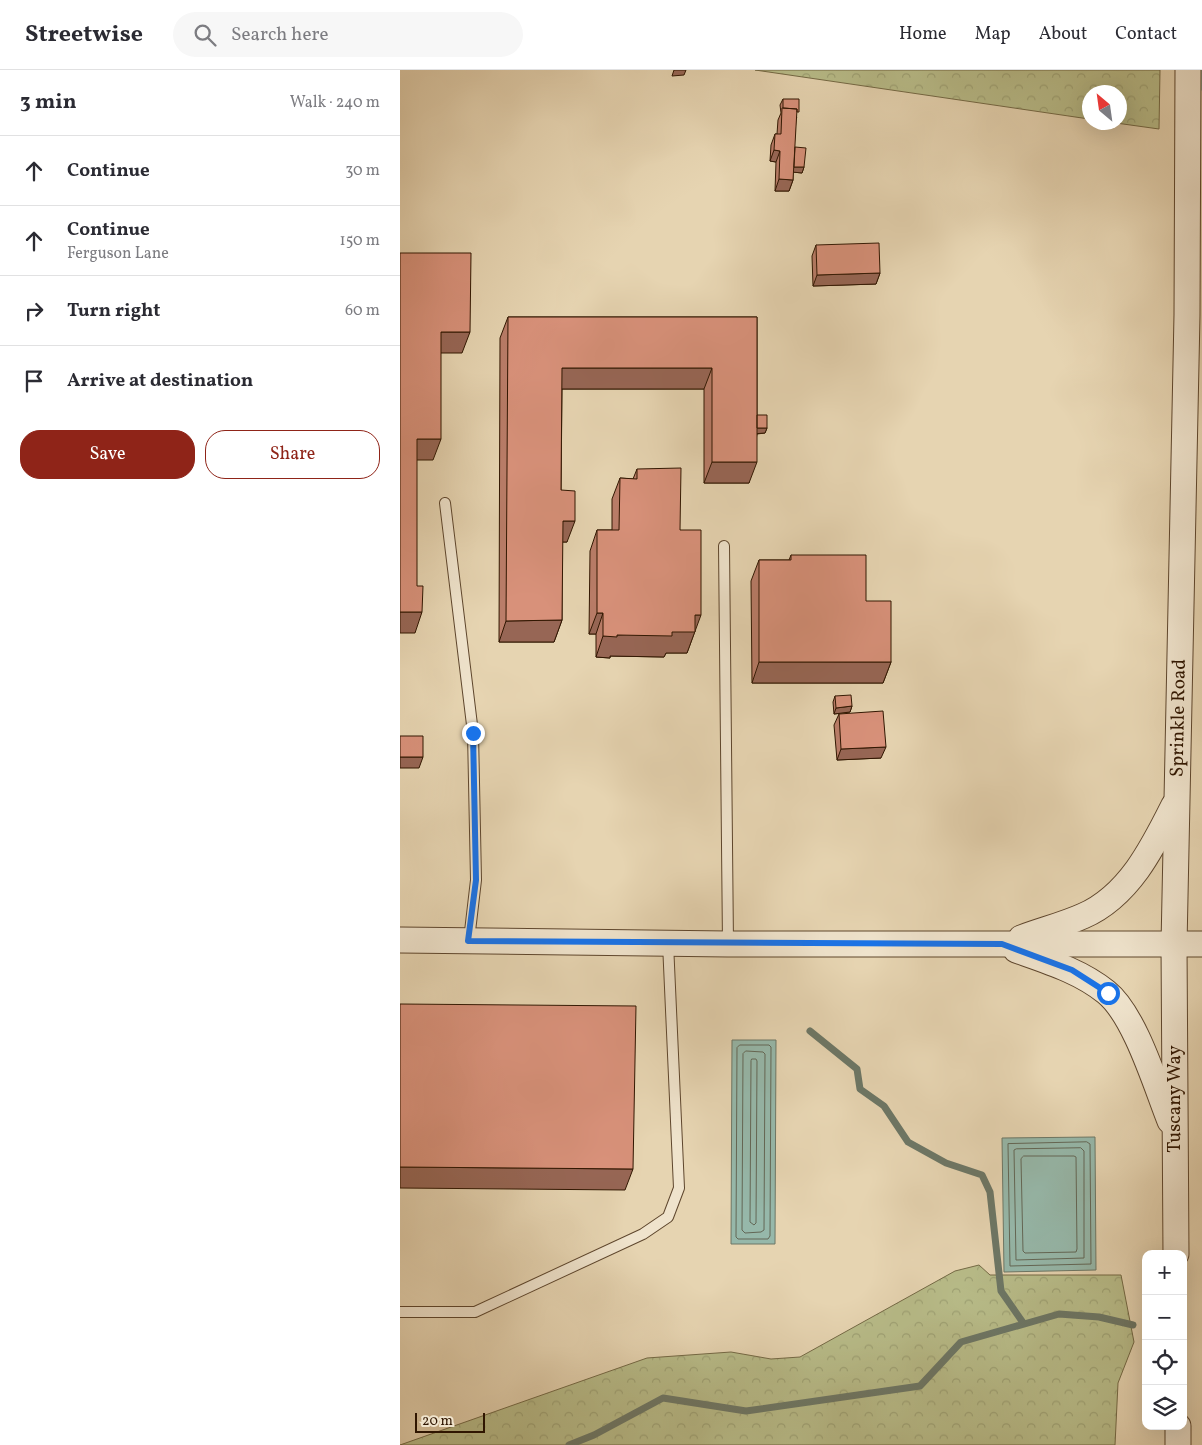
<!DOCTYPE html>
<html lang="en">
<head>
<meta charset="utf-8">
<style>
  :root { --surface:#fff; --page:#f7f7f7; --text:#2b2b33; --muted:#7c7c81; --line:#e1e1e2; --accent:#8f2418 }
  body { margin:0; font-family:Vollkorn,serif; background:var(--page); color:var(--text) }
  .controls { position:absolute; right:15px; bottom:15px; display:grid; overflow:hidden; border-radius:10px; box-shadow:0 5px 20px #0002 }
  .controls button { width:45px; height:45px; display:grid; place-items:center; padding:0; border:0; border-bottom:1px solid var(--line); background:var(--surface); color:var(--text); font:25px sans-serif }
  .compass { position:absolute; left:682px; top:15px; width:45px; height:45px; border-radius:50%; background:var(--surface); box-shadow:0 5px 20px #0002; rotate:331deg }
  .scale { position:absolute; left:15px; bottom:12px; width:70px; box-sizing:border-box; padding-left:5px; border:2px solid #301601; border-top:0; font-size:14px; line-height:18px; white-space:nowrap; color:#301601; -webkit-text-stroke:4px #efe3cc; paint-order:stroke }
  .stop { position:absolute; width:15px; height:15px; margin:-11px; border:4px solid #1a73e8; border-radius:50%; background:#fff }
  .stop.end { background:#1a73e8; border-color:#fff; box-shadow:0 1px 5px #0008 }
  .list { margin:0; padding:0; list-style:none }
  h2 { display:flex; justify-content:space-between; align-items:center; height:65px; margin:0; padding:0 20px; font-size:21px }
  h2 small { font-size:16px; font-weight:400; color:var(--muted) }
  .list li { display:grid; grid-template-columns:32px 1fr auto; gap:15px; align-items:center; box-sizing:border-box; height:70px; padding:0 20px; border-top:1px solid var(--line) }
  .list b { display:block; font-size:19px; white-space:nowrap }
  .list p { margin:0; font-size:16px; white-space:nowrap; color:var(--muted) }
  .list em { font-size:16px; font-style:normal; color:var(--muted) }
  .actions { display:flex; gap:10px; padding:15px 20px }
  .actions a { flex:1; padding:11px 0; border:1px solid var(--accent); border-radius:20px; text-align:center; font-size:18px; color:var(--accent) }
  .actions .main { background:var(--accent); color:#fff }
  .icon { flex:none; width:28px; height:28px; fill:none; stroke:currentColor; stroke-width:2; stroke-linecap:round; stroke-linejoin:round }
  .map { position:relative; flex:none; width:802px; height:1375px; overflow:hidden }
  header { display:flex; align-items:center; gap:30px; box-sizing:border-box; height:70px; padding:0 25px; background:var(--surface); border-bottom:1px solid var(--line) }
  header strong { font-size:24px }
  nav { display:flex; gap:28px; margin-inline-start:auto; font-size:18px }
  .search { width:350px; height:45px; background:var(--page); display:flex; align-items:center; gap:12px; box-sizing:border-box; padding:0 18px; border-radius:28px; color:var(--muted); font-size:19px }
  main { display:flex }
  aside { flex:1; background:var(--surface) }
  .map>svg:first-child { display:block }
</style>
</head>
<body>
<header>
<strong>Streetwise</strong>
<div class="search"><svg class="icon" aria-label="search" viewBox="0 0 24 24"><circle cx="10" cy="10" r="6"/><path d="M15 15l6 6"/></svg>Search here</div>
<nav><a>Home</a><a>Map</a><a>About</a><a>Contact</a></nav>
</header>
<main>
<aside>
<h2>3 min<small>Walk · 240 m</small></h2>
<ul class="list">
<li><svg class="icon" aria-label="ahead" viewBox="0 0 24 24"><path d="M12 20V5M6 11l6-6 6 6"/></svg><div><b>Continue</b></div><em>30 m</em></li>
<li><svg class="icon" aria-label="ahead" viewBox="0 0 24 24"><path d="M12 20V5M6 11l6-6 6 6"/></svg><div><b>Continue</b><p>Ferguson Lane</p></div><em>150 m</em></li>
<li><svg class="icon" aria-label="right" viewBox="0 0 24 24"><path d="M7 20v-9h11M14 6l5 5-5 5"/></svg><div><b>Turn right</b></div><em>60 m</em></li>
<li><svg class="icon" aria-label="arrive" viewBox="0 0 24 24"><path d="M6 21V4h12l-3 4 3 4H6"/></svg><div><b>Arrive at destination</b></div></li>
</ul>
<div class="actions"><a class="main">Save</a><a>Share</a></div>
</aside>
<div class="map">
<svg width="802" height="1375" viewBox="0 0 802 1375">
  <defs>
    <pattern id="forest-crowns" width="20" height="18" patternUnits="userSpaceOnUse" patternTransform="scale(1.25)"><rect width="20" height="18" fill="#b8bc89"/><path d="M2 6a3 3 0 1 1 6 0M12 15a3 3 0 1 1 6 0" fill="none" stroke="#9ea174"/></pattern>
  </defs>
  <rect width="100%" height="100%" fill="#e6d4b1"/>
  <filter id="stains"><feTurbulence type="fractalNoise" baseFrequency=".004" numOctaves="4"/><feColorMatrix values="0 0 0 0 .2 0 0 0 0 .09 0 0 0 0 .02 0 0 0 .5 -.17"/></filter>
  <radialGradient id="worn" r=".72"><stop offset=".6" stop-color="#630" stop-opacity="0"/><stop offset="1" stop-color="#630" stop-opacity=".3"/></radialGradient>
  <path fill="url(#forest-crowns)" stroke="#746945" d="M355,0H760L759,59L716,53L720,52V22H690L689,49Z
    M579,1195L590,1205H721L734,1272L718,1313L715,1375H0L247,1288L331,1282L371,1289L400,1287L555,1201Z"/>
  <path fill="#96b8aa" stroke="#6d7766" d="M332,970H376L375,1174H331Z
    M695,1067L696,1200L604,1202L602,1068Z"/>
  <g fill="none" stroke-linecap="round" stroke-linejoin="round">
    <path stroke="#636756" stroke-width="1" d="M340,975H369L371,977L370,1166L368,1169H338L336,1167L337,978Z
      M346,981L363,982L365,984L364,1160L361,1162L345,1163L342,1160L343,984Z
      M352,989H356L357,991L356,1153L354,1155L350,1152L351,991Z
      M687,1072L690,1074L691,1194L610,1196L608,1074Z
      M681,1078L684,1081V1188L616,1190L614,1080L616,1079Z
      M624,1086H674L676,1087L677,1179L676,1182L625,1183L623,1181L621,1089Z"/>
    <path stroke="#6d7766" stroke-width="7" d="M410,961L457,999L460,1019L484,1036L508,1072L546,1093L582,1105L590,1122L601,1221L624,1254
      M169,1375L194,1365L263,1328L346,1341L520,1316L561,1272L659,1244L699,1247L733,1255"/>
    <path stroke="#96b8aa" stroke-width="41" d="M801,0H802"/>
    <g stroke="#5e462d" stroke-width="12">
      <path id="service" d="M45,433L73,663L76,810L69,870
        M324,476L328,874
        M0,1242H75L243,1164L268,1147L279,1118L268,873"/>
    </g>
    <g stroke="#5e462d" stroke-width="27">
      <g id="tertiary">
        <path d="M621,868C642,860 663,855 683,846C729,826 753,777 774,735"/>
        <path d="M0,870L328,874H802"/>
        <path d="M616,880C647,891 680,901 706,922C735,945 756,1016 770,1051"/>
        <path id="s1" d="M776,1184L774,875L787,245L788,0"/>
        <path d="M778,1356V1375"/>
      </g>
    </g>
    <use href="#service" stroke="#efe3cc" stroke-width="10"/>
    <use href="#tertiary" stroke="#efe3cc" stroke-width="25"/>
  </g>
  <path fill="#ba7d69" stroke="#301601" d="M383,29L397,48H396L394,79L404,97L402,103L393,102V110L389,121H375L376,92L370,91L371,75L375,64H377L378,50L381,43L380,35Z
    M416,175L480,203L476,214L413,216L412,186Z
    M108,247H357V345L367,358L365,363L357,364L349,413H304V319H162L161,420L167,472H162V550L154,572H99L100,268Z
    M237,399L280,460L295,561L287,583H266L264,587L210,586V588L196,587V564H189L190,481L197,460H212V429L220,408L233,409Z
    M391,485L466,531L491,592L483,613H352L351,511L359,490H389Z
    M435,626L452,636L450,642L434,644L433,632Z
    M439,644L481,688L437,690L434,655Z"/>
  <path fill="#976655" stroke="#301601" d="M274,0H286L284,5L272,6Z
    M374,80L380,81L376,92L370,91Z
    M394,97H404L402,103L392,102Z
    M379,109L393,110L389,121H375Z
    M480,203L476,214L413,216L417,205Z
    M41,262H70L62,283H34Z
    M162,298H312L304,319H154Z
    M354,358H367L365,363L352,364Z
    M17,369H41L33,390H10Z
    M312,392H357L349,413H304Z
    M163,451H175L167,472H155Z
    M0,542H22L15,563H0Z
    M197,543H203L196,564H189Z
    M295,545H301L287,583H266L264,587L210,586V588L196,587L203,566L217,565L272,562Z
    M162,550L154,572H99L106,551Z
    M359,592H491L483,613H352Z
    M452,636L450,642L434,644L436,638Z
    M486,677L481,688L437,690L441,679Z
    M0,687H23L19,698H0Z
    M0,1097L233,1099L225,1120L0,1118Z"/>
  <path fill="#d8917a" stroke="#301601" d="M383,29H399V42H397V39L383,38Z
    M382,38L397,39L393,110L379,109L380,81L374,80L375,64H381Z
    M395,77L406,78L404,97H394Z
    M479,173L480,203L417,205L416,175Z
    M0,183H71L70,262H41V369H17V516H23L22,542H0Z
    M108,247H357V392H312V298H162L161,420L175,421V451H163L162,550L106,551Z
    M357,345H367V358H357Z
    M281,398L280,460H301V545H295V562H272V566L217,565V567L203,566V543H197V460H219L220,408L237,409V399Z
    M391,485H466V531H491V592H359V490H391Z
    M451,625L452,636L436,638L435,626Z
    M483,641L486,677L441,679L439,644Z
    M0,666H23V687H0Z
    M0,934L236,936L233,1099L0,1097Z"/>
  <g fill="none" stroke-linecap="round" stroke-linejoin="round">
    <path stroke="#1a73e8" stroke-width="6" d="M73,663L76,810L68,871L602,874L672,900L708,923"/>
  </g>
  <g text-anchor="middle" dominant-baseline="central" stroke-width="4" stroke-linejoin="round" paint-order="stroke">
    <g font-size="19" fill="#301601" stroke="#efe3cc">
      <text stroke="none"><textPath href="#s1" startOffset="536">Sprinkle Road</textPath></text>
      <text transform="translate(775 1029) rotate(-90)">Tuscany Way</text>
    </g>
  </g>
  <rect width="100%" height="100%" filter="url(#stains)"/>
  <rect width="100%" height="100%" fill="url(#worn)"/>
</svg>
<div class="controls">
<button>+</button>
<button>−</button>
<button><svg class="icon" aria-label="locate" viewBox="0 0 24 24"><circle cx="12" cy="12" r="6"/><path d="M12 2v4M12 18v4M2 12h4M18 12h4"/></svg></button>
<button><svg class="icon" aria-label="layers" viewBox="0 0 24 24"><path d="M12 4l9 5-9 5-9-5zM3 14l9 5 9-5"/></svg></button>
</div>
<svg class="compass" viewBox="-18 -18 36 36"><path d="M0-13l5 13h-10z" fill="#e53935"/><path d="M0 13l5-13h-10z" fill="#7c7c81"/></svg>
<div class="scale">20 m</div>
<div class="stop" style="left:708px;top:923px"></div>
<div class="stop end" style="left:73px;top:663px"></div>
</div>
</main>
</body>
</html>
